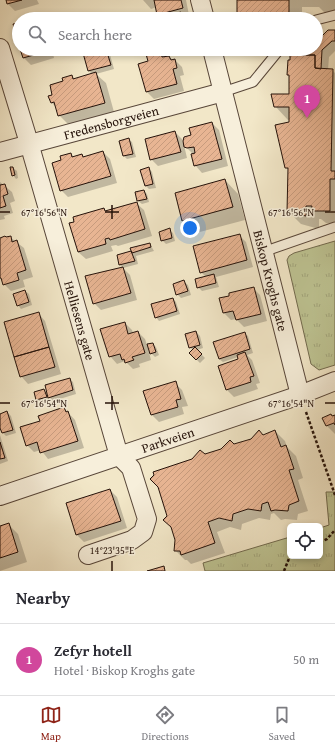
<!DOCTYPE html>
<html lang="en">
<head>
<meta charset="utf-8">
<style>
  :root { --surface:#fff; --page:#f2f2f3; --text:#2b2b33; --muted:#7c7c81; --line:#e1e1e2; --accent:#8f2418 }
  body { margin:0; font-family:"Gentium Book Plus",serif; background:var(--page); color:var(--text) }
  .controls { position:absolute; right:12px; bottom:12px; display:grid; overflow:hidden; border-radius:6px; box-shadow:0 2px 6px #0003 }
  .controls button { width:36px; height:36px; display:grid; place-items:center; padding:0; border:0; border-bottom:1px solid var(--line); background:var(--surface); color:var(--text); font:20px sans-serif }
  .you { position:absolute; left:190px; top:228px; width:14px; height:14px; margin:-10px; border:3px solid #fff; border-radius:50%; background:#1a73e8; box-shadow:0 0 0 6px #1a73e833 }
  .badge { display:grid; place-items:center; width:26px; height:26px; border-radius:50%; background:var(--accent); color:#fff; font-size:13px; font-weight:700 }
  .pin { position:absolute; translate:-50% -33px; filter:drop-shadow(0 1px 2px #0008) }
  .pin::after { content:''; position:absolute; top:21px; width:14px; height:12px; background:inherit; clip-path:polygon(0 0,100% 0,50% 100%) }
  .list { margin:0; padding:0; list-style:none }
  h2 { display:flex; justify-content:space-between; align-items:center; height:52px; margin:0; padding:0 16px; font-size:17px }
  h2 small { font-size:13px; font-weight:400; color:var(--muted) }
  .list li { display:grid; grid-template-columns:26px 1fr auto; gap:12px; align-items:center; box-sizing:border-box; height:72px; padding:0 16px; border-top:1px solid var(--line) }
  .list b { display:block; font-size:15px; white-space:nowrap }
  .list p { margin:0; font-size:13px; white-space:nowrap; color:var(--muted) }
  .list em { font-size:13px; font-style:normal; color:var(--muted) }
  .icon { flex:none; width:22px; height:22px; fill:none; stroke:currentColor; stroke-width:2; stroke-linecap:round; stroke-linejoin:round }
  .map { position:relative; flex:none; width:335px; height:571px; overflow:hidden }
  .search { position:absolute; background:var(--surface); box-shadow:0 2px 6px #0003; left:12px; right:12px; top:12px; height:44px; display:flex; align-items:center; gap:10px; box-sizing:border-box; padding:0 14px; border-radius:22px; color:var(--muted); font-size:15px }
  .sheet { height:124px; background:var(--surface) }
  nav { display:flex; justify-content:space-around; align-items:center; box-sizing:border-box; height:56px; border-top:1px solid var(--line); background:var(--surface); font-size:11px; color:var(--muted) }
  nav a { display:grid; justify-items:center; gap:2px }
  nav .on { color:var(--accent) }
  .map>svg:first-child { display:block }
</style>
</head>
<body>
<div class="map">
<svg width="335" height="571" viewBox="0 0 335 571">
  <defs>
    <pattern id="grass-tufts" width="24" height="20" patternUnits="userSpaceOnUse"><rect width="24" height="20" fill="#bec493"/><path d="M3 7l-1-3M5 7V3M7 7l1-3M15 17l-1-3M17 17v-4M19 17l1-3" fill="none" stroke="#a3a77d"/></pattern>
    <pattern id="building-hatch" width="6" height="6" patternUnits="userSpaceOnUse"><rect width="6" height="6" fill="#e8b593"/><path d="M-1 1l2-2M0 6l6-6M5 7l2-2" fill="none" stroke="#c79b7d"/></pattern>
  </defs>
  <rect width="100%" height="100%" fill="#f2e7c8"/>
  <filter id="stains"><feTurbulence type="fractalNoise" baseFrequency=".005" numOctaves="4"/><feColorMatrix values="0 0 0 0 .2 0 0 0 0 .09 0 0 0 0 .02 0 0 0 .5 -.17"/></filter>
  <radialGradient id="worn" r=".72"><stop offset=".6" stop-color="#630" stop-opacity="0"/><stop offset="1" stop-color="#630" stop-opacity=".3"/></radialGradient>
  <path fill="url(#grass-tufts)" stroke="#716a4e" d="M335,241V365L319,370L311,364L287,260L289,256L294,253Z
    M326,492H335V571H205L203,563L290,537V556H320V528L329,525Z"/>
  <path fill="#0003" d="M7,0H37L39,4L15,11L8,4Z
    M143,0H186L189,15L184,16V19H163L158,14L157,7L151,9Z
    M238,0H335V12H324L319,7H302V19H238Z
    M335,31V51L329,57L328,70H332L335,73V224L326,223L321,219H319V229L301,224L288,211L289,170L286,168L290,120H288L275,106L290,95L310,49H316V43Z
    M21,49H52L54,58L31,65L24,58Z
    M101,49H106L109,51L114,69L96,74L106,83L114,112L69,125L59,115L57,108L52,103L50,97L53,96L64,82L72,76L75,79L93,75L89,71L84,54Z
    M155,49H160L167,57H169L173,60H175L182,67L184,75L180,76L184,91L154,99L147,92L139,65L149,62Z
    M212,123L219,130L228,166L202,173L195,165L193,154L184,145L187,158L158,166L151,159L175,132L182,139L183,143L185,138L192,136Z
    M128,139L132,142L136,157L127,159L124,156Z
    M103,152L110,159L117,183L68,197L61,190L62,161L71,154L74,157L82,155L84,157Z
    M13,168L17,171L18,178L16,179L13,175Z
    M149,168L152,172L156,188L149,189L146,186Z
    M225,180L238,194L245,220L196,233L183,220Z
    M0,182L12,192L15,201L10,203L13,213L4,216L5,219L0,220Z
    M144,191L147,194L149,202L142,204L138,201L136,193Z
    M136,203L144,210L152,236L118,246L116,245L111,246L113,251L86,259L78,252L103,209L106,212Z
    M169,230L173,233L175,241L166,244L162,240Z
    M239,235L246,242L253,267L216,277L219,287L202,291L198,287L206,277L201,272Z
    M10,237L24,248L33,277L23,280L25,287L11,291L4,284L0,275V239Z
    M150,244L154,251L136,256L138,264L123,268L130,275L137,300L101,310L94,303L109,272L123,268L120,265L118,256L133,252Z
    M184,282L188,285L191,295L181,298L177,294Z
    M253,288L260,295L267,321L244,327L236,319L231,320L224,313L220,299Z
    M25,291L29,294L32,305L21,309L18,305Z
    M173,299L176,302L180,314L159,321L156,317Z
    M38,313L45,321L61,374L28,384L21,376Z
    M125,323L132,330L133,333L138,332L145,339L147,345L153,344L156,347L159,355L155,357L151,353L149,348H148L151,360L139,364L140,367L133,369L125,361L117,364L110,356Z
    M196,332L200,336L203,348L197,350L205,358L200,363L190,353L193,350L190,347Z
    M244,333L248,336L253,353L247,355L252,360L260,383L256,384L258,389L234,397L227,390L219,367L239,360L238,357L223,362L219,359L214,343Z
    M69,379L73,382L76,394L53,401L48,396L50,400L41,403L37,400L35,393L44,390L49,395Z
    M175,383L182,390L188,406L182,407L184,414L159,422L152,415L144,392Z
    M64,408L75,420L84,448L48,459L41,450L34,452L27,445L41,421Z
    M7,412L11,416L16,433L6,436L3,433L0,425V415Z
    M335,416V434L327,426L333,417Z
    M275,431L285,441L287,447L296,456L303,478L298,480L308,511L298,514L297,520L285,519L281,520L274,513L271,514L270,520L259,518L242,524L241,530L230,527L217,532L225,553L191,564L187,560H185L175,550L205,455Z
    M0,435L8,461L0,464Z
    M110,490L117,497L127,528L84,542L77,535L67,504Z
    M8,524L18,534L27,562L0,571V527Z"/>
  <path fill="url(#building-hatch)" stroke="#241109" d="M6,0H22L7,4Z
    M154,0H181L183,8L157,15Z
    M237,0H289V19H237Z
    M181,12L182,19H163V16Z
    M36,13L39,19H25L24,17Z
    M19,23V45L13,24Z
    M328,30H335V41H332L322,50L321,69L315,68V55H306V52L308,49H316V42Z
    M20,49H47L48,51L23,58Z
    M97,49H106L111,65L88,71L83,53Z
    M151,49H160L162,57L169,56L171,60L175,59L177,68L173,69L177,84L146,92L138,64L148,61L145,51Z
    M290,55H315V68L333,69L331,171H335V179H330V211H311L312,206H306V216L287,212L288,168H285L275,125L289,122V107H274L271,94H289V75H287L288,60H290Z
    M96,72L105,103L58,116L54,102L51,103L48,96L52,95L50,85L63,81L62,78L72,75L73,79Z
    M212,122L222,159L194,166L191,154L195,153L194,147L187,148L184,147L183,141L184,137L191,135L189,128Z
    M175,131L181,152L150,160L145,139Z
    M129,138L133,154L123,156L119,141Z
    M103,151L111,176L60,191L52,163L61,160L60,156L71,153L72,157L82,154L83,157Z
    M10,167H13L15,175L12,176Z
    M149,167L153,184L145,186L140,170Z
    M225,179L233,207L182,221L175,193Z
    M5,184L8,194L3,196L6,206L0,208V185Z
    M144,190L147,199L137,201L135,192Z
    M137,202L145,229L110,240L109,238L105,239L106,244L78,252L69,223L74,222L73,217L104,208L105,211Z
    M170,228L172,238L161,241L159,232Z
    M240,234L247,260L200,273L193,246Z
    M5,236L6,237L11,236L12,242L17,240L26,270L17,273L19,280L3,285L1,278H0V238Z
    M150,243L151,247L132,253L130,248Z
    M131,251L135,261L119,265L117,255Z
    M123,267L131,293L93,304L85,276Z
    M214,274L216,283L197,288L195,279Z
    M184,280L188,291L176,295L173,284Z
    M254,287L261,314L236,320L233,311L223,313L219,298L229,296V293Z
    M25,290L29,302L17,306L13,294Z
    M173,298L177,311L155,318L151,304Z
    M39,312L49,347L14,357L4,322Z
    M125,322L128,334L138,331L145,353L132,357L134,360L125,363L124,359L122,360L120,354L109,357L100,329Z
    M196,331L200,345L189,348L185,334Z
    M245,332L250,349L219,359L213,342Z
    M153,343L156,352L150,354L147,344Z
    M49,347L55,367L20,377L14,357Z
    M195,347L202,354L196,360L189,353Z
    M245,352L254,376L250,377L251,382L226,390L218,366L238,359L237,355Z
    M70,378L73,390L48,398L45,385Z
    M176,381L181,399L176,400L178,407L151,415L143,391Z
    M44,389L47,397L36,400L34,392Z
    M64,407L66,412L68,411L78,441L40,453L37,442L26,446L20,427L40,421L38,416Z
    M7,411L13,430L2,433L0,428V414Z
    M331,414L332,416L335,415V425L334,423L326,426L322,418Z
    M259,430L263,435L275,430L281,447L286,445L294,469L289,470L299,501L289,505L288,511L275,510L271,511L268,502L262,504L261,511L248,509L233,514L232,521L219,518L208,522L215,543L181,555L180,551H174L175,540L171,527L163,520L167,516L158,487L150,479L154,475L153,472L192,459L200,450L205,454L221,449L230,440L234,444L251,439Z
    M0,442L5,458L0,459Z
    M110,489L121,521L76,535L66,503Z
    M9,523L18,552L0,558V526Z
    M164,566L165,571H147Z"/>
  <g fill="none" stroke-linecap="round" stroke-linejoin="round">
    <g stroke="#584639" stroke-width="11">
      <path id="lane" d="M316,20L335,15
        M223,92L253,82L280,49
        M263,252L335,227"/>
    </g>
    <g stroke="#584639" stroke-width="20">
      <g id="street">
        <path d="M200,0L205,19"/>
        <path id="s1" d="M0,48L29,143L119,456L131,468L147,519L143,532L132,540L88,555"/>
        <path id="s2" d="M212,49L300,395"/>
        <path id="s3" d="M0,152L223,92"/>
        <path id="s4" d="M0,496L300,395L335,381"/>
      </g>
    </g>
    <path stroke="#241109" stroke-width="2.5" stroke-dasharray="3 2" stroke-linecap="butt" d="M306,412L335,495
      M320,542L327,539L335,530
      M284,571L290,556"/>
    <use href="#lane" stroke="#f7efdb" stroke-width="9"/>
    <use href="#street" stroke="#f7efdb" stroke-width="18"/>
  </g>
  <path fill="none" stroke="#241109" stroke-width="1.5" d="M112,205V219M0,212H10M105,212H119M325,212H335M112,396V410M0,403H10M105,403H119M325,403H335M112,561V571"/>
  <g text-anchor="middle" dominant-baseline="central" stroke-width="3" stroke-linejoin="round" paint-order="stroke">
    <g font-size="13" fill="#241109" stroke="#f7efdb">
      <text stroke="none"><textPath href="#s3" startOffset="115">Fredensborgveien</textPath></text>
      <text stroke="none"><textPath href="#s2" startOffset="239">Biskop Kroghs gate</textPath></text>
      <text stroke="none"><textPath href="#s1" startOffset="284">Helliesens gate</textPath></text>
      <text stroke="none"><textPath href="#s4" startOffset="177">Parkveien</textPath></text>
    </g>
  </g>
  <g font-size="10" text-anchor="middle" fill="#241109" stroke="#f7efdb" stroke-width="3" stroke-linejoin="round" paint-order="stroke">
    <text x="44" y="216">67°16'56"N</text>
    <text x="291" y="216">67°16'56"N</text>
    <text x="44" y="407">67°16'54"N</text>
    <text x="291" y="407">67°16'54"N</text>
    <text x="112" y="554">14°23'35"E</text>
  </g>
  <rect width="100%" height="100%" filter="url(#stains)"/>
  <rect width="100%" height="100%" fill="url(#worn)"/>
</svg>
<div class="controls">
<button><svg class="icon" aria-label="locate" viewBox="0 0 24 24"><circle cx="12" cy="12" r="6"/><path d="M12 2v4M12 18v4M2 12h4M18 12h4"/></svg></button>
</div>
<div class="you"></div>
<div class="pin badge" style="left:307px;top:118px;background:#d1479c">1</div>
<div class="search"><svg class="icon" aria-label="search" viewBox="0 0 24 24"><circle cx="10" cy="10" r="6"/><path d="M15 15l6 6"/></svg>Search here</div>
</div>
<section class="sheet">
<h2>Nearby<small></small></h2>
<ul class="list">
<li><span class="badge" style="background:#d1479c">1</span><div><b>Zefyr hotell</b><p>Hotel · Biskop Kroghs gate</p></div><em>50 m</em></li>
</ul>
</section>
<nav>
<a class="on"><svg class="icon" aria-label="map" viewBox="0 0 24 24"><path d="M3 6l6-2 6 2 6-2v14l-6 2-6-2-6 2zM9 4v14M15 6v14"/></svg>Map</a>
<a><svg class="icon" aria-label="directions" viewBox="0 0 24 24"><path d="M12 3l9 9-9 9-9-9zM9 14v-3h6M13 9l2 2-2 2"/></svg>Directions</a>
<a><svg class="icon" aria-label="saved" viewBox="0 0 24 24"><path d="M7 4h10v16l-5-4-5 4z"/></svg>Saved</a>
</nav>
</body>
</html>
